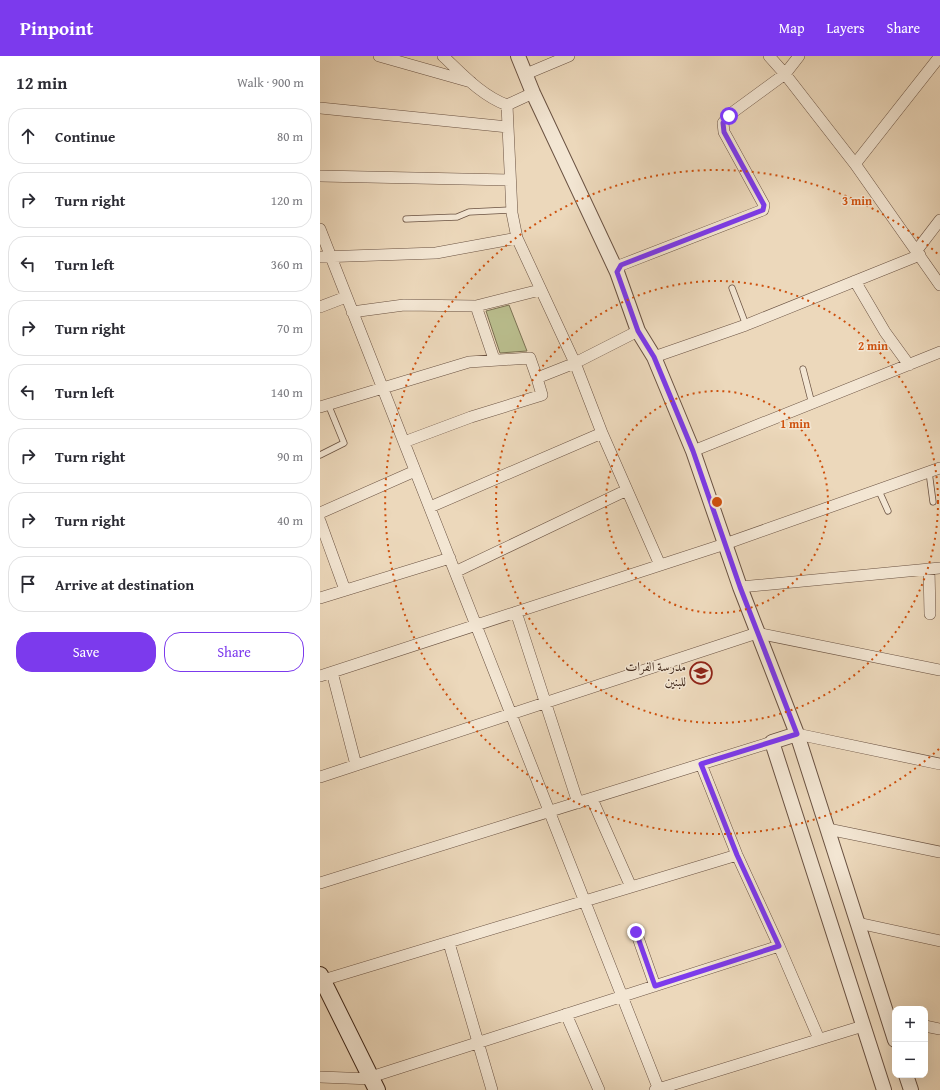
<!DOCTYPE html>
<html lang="en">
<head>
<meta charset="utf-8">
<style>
  :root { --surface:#fff; --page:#f2f2f3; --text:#2b2b33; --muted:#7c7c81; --line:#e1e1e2; --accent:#7c3aed }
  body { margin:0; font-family:"Gentium Book Plus",Amiri,serif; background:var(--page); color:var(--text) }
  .controls { position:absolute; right:12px; bottom:12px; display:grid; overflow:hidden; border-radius:8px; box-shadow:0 4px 16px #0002 }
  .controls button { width:36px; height:36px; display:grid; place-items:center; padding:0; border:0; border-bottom:1px solid var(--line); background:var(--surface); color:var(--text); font:20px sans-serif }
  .stop { position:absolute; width:12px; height:12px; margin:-9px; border:3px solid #7c3aed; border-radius:50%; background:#fff }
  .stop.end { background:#7c3aed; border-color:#fff; box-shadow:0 1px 4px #0008 }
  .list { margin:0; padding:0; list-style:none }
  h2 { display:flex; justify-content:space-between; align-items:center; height:52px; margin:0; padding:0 16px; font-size:17px }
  h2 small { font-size:13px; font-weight:400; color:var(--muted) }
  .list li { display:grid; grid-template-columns:26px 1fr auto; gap:12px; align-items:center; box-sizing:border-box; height:56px; margin:0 8px 8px; padding:0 8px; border:1px solid var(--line); border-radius:16px }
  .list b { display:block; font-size:15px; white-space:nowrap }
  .list em { font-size:13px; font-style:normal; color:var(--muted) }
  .actions { display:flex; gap:8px; padding:12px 16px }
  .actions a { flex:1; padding:9px 0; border:1px solid var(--accent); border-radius:16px; text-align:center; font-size:14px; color:var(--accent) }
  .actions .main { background:var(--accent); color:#fff }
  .icon { flex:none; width:22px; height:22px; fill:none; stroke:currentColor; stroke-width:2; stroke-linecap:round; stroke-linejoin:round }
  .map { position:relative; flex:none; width:620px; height:1034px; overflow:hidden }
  header { display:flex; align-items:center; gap:24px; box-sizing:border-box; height:56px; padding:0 20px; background:var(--accent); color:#fff }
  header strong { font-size:19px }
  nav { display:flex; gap:22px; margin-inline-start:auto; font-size:14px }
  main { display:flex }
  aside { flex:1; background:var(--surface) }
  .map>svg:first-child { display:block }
</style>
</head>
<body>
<header>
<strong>Pinpoint</strong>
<nav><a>Map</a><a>Layers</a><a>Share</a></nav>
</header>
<main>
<aside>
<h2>12 min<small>Walk · 900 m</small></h2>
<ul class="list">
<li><svg class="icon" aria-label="ahead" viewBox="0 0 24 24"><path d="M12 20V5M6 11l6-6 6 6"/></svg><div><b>Continue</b></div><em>80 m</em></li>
<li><svg class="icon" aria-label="right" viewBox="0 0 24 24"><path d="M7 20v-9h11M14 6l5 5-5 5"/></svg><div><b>Turn right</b></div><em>120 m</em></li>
<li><svg class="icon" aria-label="left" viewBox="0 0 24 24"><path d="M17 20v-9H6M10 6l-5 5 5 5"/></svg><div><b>Turn left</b></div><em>360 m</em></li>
<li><svg class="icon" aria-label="right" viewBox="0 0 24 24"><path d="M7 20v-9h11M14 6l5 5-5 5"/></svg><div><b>Turn right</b></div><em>70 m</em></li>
<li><svg class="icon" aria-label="left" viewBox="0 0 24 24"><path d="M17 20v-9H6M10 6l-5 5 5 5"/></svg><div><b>Turn left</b></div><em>140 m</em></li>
<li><svg class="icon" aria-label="right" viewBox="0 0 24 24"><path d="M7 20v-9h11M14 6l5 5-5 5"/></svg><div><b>Turn right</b></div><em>90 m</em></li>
<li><svg class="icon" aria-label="right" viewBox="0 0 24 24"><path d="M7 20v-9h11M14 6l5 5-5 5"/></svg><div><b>Turn right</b></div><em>40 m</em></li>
<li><svg class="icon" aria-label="arrive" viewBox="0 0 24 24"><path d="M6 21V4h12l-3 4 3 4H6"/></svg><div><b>Arrive at destination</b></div></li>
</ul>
<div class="actions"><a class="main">Save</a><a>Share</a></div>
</aside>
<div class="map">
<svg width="620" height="1034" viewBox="0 0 620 1034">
  <rect width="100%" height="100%" fill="#ecd8bb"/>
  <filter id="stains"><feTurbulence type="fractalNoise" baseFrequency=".005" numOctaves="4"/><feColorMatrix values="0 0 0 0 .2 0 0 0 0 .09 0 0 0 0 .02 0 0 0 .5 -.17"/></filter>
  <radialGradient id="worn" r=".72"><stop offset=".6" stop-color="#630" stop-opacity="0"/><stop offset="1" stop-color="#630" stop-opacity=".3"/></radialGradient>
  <path fill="#babe8e" stroke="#7c7254" d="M189,249L207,295L180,297L166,255Z"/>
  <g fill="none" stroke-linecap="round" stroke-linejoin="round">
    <g stroke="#6a5242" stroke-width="7">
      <path id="service" d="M86,163L137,161L149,156L192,154
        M412,232L426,269
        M483,313L492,348
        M0,399L24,387L8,348
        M609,416L613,446
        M559,435L568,455"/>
    </g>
    <g stroke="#6a5242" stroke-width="12">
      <path id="minor" d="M59,0L151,26
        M123,0C142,18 162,40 187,49
        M449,0L465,18L535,108L620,229
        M206,18L249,0
        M213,37L187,49L192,157L197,182L255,307L282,377L340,509
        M0,52L188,71
        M535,108L620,0
        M0,120L190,124
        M0,173L339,1034
        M597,194L620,164
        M0,201L116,197L197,182
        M297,216L301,209L443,154L444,149L404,76L403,67L409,59L465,18L479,0
        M535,225L565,276L589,309
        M156,250L174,303
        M0,251L26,241
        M32,256L84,249L156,250L220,234
        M334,301L426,269L600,199
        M0,351L149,306L210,302L217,322L255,307L318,275
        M84,386L151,361L222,339L217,322
        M373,395L620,296
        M110,451L282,377
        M0,457L95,415
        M0,465L25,534
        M609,513L610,558
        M135,516L307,434
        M420,531L620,512
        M0,542L130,502
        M196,556L258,747
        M12,616L36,709
        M0,620L405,488L620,412
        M477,678L620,708
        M381,708L417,799L459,890L499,983
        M0,721L437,577L620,614
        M272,743L311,831
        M508,773L620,796
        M0,827L452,686
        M538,867L620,885
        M316,876L335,930
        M129,887L172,1034
        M0,925L417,799
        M246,958L279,1034
        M605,970L620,973
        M0,1021L52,1023
        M51,1021L459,890
        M335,1034L543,970"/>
    </g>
    <g stroke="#6a5242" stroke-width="16">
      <path id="tertiary" d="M198,0L213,37L297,216L318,275L334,301L373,395L420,531L477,678L575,984
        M477,678L452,686L564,1034
        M586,1019L591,1034"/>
    </g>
    <g stroke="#3e2619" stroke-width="18">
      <path id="secondary" d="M0,919L57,1034"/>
    </g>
    <use href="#service" stroke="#f3e6d3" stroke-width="5.5"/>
    <use href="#minor" stroke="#f3e6d3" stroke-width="11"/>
    <use href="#tertiary" stroke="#f3e6d3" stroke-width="14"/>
    <use href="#secondary" stroke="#f3e6d3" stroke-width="16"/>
  </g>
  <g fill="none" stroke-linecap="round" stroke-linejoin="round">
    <path stroke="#7c3aed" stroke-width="5" d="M316,876L335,930L459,890L417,799L381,708L477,678L420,531L373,395L334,301L318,275L297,216L301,209L443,154L444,149L404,76L403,67L409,60"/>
  </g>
  <g fill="none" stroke="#ce510e" stroke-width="2" stroke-dasharray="2 4">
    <circle cx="397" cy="446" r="111"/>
    <circle cx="397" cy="446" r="221"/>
    <path d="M619 693A332 332 0 1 1 619 199"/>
  </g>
  <defs>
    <g id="school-ring" transform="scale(1.15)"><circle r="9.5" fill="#f3e6d3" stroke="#8f2418" stroke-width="1.5"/><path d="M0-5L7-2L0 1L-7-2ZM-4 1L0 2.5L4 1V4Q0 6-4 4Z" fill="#8f2418"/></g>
  </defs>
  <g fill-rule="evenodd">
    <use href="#school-ring" x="381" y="617"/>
  </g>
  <g text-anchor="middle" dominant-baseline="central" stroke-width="3" stroke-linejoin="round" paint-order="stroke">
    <g font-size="13" fill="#3e2619" stroke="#f3e6d3" text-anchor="end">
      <text x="366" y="610">مدرسة الفرات<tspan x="366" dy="15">للبنين</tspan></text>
    </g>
  </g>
  <circle cx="397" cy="446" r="6" fill="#ce510e" stroke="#f3e6d3" stroke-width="2"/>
  <g font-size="12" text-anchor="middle" font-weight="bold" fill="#ce510e" stroke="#f3e6d3" stroke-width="3" stroke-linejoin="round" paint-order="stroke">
    <text x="537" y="149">3 min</text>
    <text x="553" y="294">2 min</text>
    <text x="475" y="372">1 min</text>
  </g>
  <rect width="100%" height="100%" filter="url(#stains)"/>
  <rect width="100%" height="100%" fill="url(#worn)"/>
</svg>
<div class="controls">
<button>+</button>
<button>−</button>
</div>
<div class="stop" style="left:409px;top:60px"></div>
<div class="stop end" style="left:316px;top:876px"></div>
</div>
</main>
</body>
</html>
